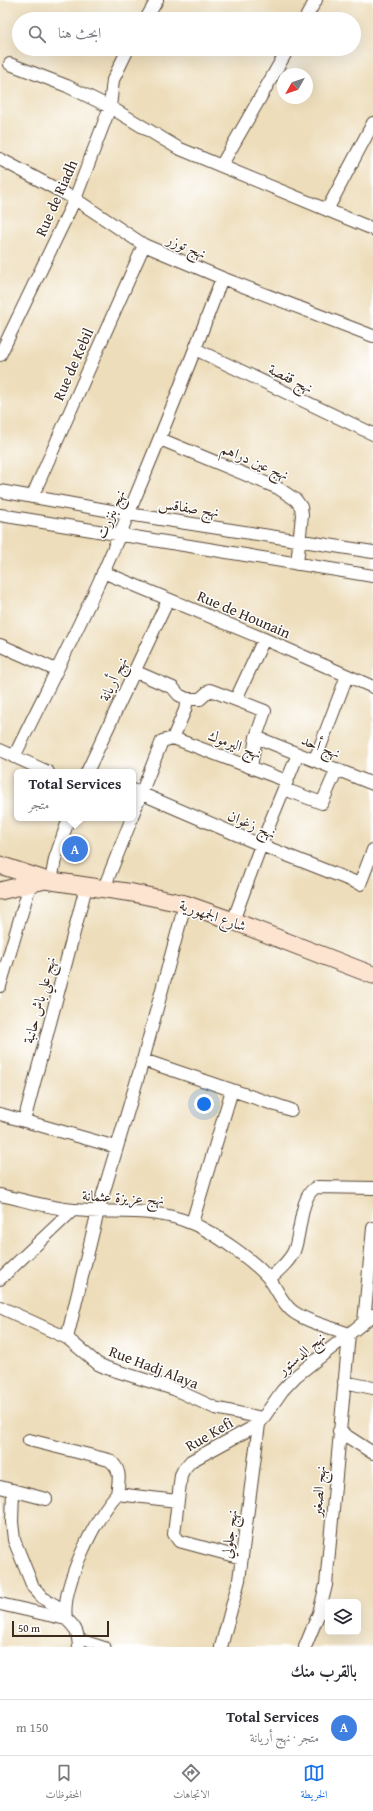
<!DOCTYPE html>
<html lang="ar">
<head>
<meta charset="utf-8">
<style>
  :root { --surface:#fff; --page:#f7f7f7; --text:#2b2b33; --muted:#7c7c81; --line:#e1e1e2; --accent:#1a73e8 }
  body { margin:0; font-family:"Gentium Book Plus",Amiri,serif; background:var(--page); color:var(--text); direction:rtl }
  .controls { position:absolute; right:12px; bottom:12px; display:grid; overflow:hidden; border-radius:6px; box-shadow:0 4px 16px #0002 }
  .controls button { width:36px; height:36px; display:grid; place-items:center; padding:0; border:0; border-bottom:1px solid var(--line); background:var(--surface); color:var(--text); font:20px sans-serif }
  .compass { position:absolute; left:277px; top:68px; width:36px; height:36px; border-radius:50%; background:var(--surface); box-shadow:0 4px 16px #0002; rotate:230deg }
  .scale { position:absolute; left:12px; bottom:10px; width:97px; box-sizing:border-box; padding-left:4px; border:2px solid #3b2a1e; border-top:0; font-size:11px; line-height:14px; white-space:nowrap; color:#3b2a1e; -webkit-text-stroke:3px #fff; paint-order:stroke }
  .you { position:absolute; left:204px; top:1104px; width:14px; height:14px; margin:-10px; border:3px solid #fff; border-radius:50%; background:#1a73e8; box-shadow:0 0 0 6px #1a73e833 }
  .badge { display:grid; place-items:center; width:26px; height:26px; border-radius:50%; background:var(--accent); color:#fff; font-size:13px; font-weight:700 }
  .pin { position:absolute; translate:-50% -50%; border:2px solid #fff; box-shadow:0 1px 4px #0006 }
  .popup { position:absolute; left:14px; top:769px; width:122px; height:52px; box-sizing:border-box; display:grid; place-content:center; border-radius:6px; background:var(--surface); filter:drop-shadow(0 1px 3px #0005); font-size:13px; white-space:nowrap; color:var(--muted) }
  .popup b { font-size:15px; color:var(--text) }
  .popup::after { content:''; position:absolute; left:50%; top:100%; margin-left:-8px; border:8px solid transparent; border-top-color:var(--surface) }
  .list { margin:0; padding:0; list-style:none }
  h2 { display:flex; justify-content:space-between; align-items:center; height:52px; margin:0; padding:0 16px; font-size:17px }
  h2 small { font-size:13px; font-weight:400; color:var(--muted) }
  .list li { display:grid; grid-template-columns:26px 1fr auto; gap:12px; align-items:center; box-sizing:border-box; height:56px; padding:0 16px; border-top:1px solid var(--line) }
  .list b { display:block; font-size:15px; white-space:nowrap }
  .list p { margin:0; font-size:13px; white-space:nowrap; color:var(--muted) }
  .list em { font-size:13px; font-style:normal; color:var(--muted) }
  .icon { flex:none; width:22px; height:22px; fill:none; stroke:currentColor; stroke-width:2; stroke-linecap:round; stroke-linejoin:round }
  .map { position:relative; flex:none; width:373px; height:1647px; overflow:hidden; direction:ltr }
  .search { position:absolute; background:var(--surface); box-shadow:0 4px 16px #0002; left:12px; right:12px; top:12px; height:44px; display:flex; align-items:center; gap:10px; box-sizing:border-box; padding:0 14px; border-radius:22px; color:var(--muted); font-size:15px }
  .sheet { height:108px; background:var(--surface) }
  nav { display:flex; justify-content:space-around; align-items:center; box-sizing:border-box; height:56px; border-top:1px solid var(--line); background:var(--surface); font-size:11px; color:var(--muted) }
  nav a { display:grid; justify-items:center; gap:2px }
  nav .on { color:var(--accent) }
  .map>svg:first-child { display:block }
</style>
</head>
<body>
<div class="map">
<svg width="373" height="1647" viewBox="0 0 373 1647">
  <rect width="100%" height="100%" fill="#fff"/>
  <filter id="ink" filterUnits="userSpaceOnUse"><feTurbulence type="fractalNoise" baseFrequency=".025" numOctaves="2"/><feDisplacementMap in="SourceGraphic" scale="8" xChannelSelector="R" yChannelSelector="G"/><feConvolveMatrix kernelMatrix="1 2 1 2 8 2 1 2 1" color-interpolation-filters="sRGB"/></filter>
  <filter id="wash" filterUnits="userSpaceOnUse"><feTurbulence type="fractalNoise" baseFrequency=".012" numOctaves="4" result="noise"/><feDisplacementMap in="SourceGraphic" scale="16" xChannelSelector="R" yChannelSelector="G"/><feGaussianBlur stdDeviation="0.9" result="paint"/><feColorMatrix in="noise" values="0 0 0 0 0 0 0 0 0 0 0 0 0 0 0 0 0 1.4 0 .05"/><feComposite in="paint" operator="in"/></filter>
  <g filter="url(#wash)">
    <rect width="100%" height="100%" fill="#edddba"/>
  </g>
  <g filter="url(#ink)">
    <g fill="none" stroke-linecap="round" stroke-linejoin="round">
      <g stroke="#564535" stroke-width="11">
        <path id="pedestrian" d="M78,1638L106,1647"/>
      </g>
      <g stroke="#564535" stroke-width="14">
        <path id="minor" d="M146,19L157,0
          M305,19L316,0
          M10,64L67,86L110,107L178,148L373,229
          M0,159L75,199L144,245L222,278L373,336
          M221,166L288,49
          M327,210L373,123
          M195,349L373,434
          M0,355L75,199L110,107L113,80L128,49
          M160,439L278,488L296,500L301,507L302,515L297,564
          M0,491L128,514L373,552
          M32,497L144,245
          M0,515L373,576
          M103,572L264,639L373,687
          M0,645L56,670
          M134,671L173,688L179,695L187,699H200L210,690L265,711L256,737L251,767
          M236,699L264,639
          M256,737L373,784
          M173,738L287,781
          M0,750L48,772
          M14,757C44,695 76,634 104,571C146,474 185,377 222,278
          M314,760L318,752L347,676
          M87,772L168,600
          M284,789L322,803L337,769
          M133,790L261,845L360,884L373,850
          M133,814L162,741L173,738L185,710L187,699
          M51,881L55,859L69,818
          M104,888L132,818
          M233,921L261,845L298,754
          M0,986L30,885
          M143,1060L291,1110
          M0,1114L116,1147
          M24,1121L86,887
          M0,1195C24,1200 50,1208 74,1210C114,1214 154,1207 191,1223C212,1231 256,1262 270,1280C277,1289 281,1301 291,1310C303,1321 333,1328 349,1334L326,1585L319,1613L305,1647
          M192,1223L232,1090
          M0,1279L73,1210
          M269,1279C278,1271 289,1262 294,1251C301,1235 300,1193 317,1187L373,1188
          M0,1307L67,1338L98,1364L107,1368L174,1389L215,1408L262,1418
          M364,1322L373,1228
          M67,1338L98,1211L143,1060L185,904
          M344,1382L373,1388
          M339,1431L373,1453
          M29,1440L109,1460C122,1469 119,1480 117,1494
          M0,1487L46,1499
          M13,1490L12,1522L14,1540L33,1587L43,1598L65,1611
          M242,1558L179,1541L174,1534L181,1475L184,1469L191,1461L259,1424
          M0,1604L66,1619
          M79,1647C78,1634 77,1628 66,1619C61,1586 95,1519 117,1494L177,1501
          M221,1647L239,1580L259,1424L282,1391L296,1376L373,1315"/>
      </g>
      <g stroke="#564535" stroke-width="19">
        <path id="secondary" d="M0,865L45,880L133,893L185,904L233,921L373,975
          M0,891L45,880"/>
      </g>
      <use href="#pedestrian" stroke="#fff" stroke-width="9"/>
      <use href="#minor" stroke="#fff" stroke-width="12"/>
      <use href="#secondary" stroke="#fde4d1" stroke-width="17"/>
    </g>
  </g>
  <g text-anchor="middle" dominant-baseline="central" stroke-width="3" stroke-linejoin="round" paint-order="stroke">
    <g font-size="15" fill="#3b2a1e" stroke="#fff">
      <text transform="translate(56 198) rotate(-66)">Rue de Riadh</text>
      <text transform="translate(187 246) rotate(23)">نهج توزر</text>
      <text transform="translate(73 364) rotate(-66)">Rue de Kebil</text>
      <text transform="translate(291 378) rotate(26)">نهج قفصة</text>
      <text transform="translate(255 461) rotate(23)">نهج عين دراهم</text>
      <text transform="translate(189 507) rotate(9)">نهج صفاقس</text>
      <text transform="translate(110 514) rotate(-66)">نهج بنزرت</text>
      <text transform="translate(244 614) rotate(23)">Rue de Hounain</text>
      <text transform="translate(113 679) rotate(-65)">نهج أريانة</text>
      <text transform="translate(235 744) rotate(21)">نهج اليرموك</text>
      <text transform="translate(321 746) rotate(22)">نهج أحد</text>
      <text transform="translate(252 824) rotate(23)">نهج زغوان</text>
      <text transform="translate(213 915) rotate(19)">شارع الجمهورية</text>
      <text transform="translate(39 1000) rotate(-75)">نهج علي باش حانبة</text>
      <text transform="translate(123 1197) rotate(3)">نهج عزيزة عثمانة</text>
      <text transform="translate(301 1353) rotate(-40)">نهج الدستور</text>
      <text transform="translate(154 1367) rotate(21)">Rue Hadj Alaya</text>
      <text transform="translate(209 1434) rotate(-30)">Rue Kefi</text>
      <text transform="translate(318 1491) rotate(-85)">نهج الصغير</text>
      <text transform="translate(229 1534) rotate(-83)">نهج جلولي</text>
    </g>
  </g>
</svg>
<div class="controls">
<button><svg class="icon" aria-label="layers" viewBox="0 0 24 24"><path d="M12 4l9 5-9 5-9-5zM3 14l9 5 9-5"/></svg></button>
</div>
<svg class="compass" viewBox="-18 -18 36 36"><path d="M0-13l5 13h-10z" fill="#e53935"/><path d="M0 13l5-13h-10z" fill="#7c7c81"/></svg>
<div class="scale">50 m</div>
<div class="you"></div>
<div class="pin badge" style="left:75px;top:849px;background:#3f7fe0">A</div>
<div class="popup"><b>Total Services</b>متجر</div>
<div class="search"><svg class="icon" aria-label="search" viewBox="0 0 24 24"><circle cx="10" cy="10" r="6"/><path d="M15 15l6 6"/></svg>ابحث هنا</div>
</div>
<section class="sheet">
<h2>بالقرب منك<small></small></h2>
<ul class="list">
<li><span class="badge" style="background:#3f7fe0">A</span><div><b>Total Services</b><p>متجر · نهج أريانة</p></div><em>150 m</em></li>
</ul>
</section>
<nav>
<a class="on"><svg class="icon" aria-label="map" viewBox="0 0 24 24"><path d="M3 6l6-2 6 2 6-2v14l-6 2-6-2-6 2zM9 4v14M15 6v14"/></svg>الخريطة</a>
<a><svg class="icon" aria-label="directions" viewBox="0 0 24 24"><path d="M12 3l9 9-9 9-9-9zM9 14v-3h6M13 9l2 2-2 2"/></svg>الاتجاهات</a>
<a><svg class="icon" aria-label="saved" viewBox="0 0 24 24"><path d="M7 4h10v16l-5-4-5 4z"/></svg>المحفوظات</a>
</nav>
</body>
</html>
